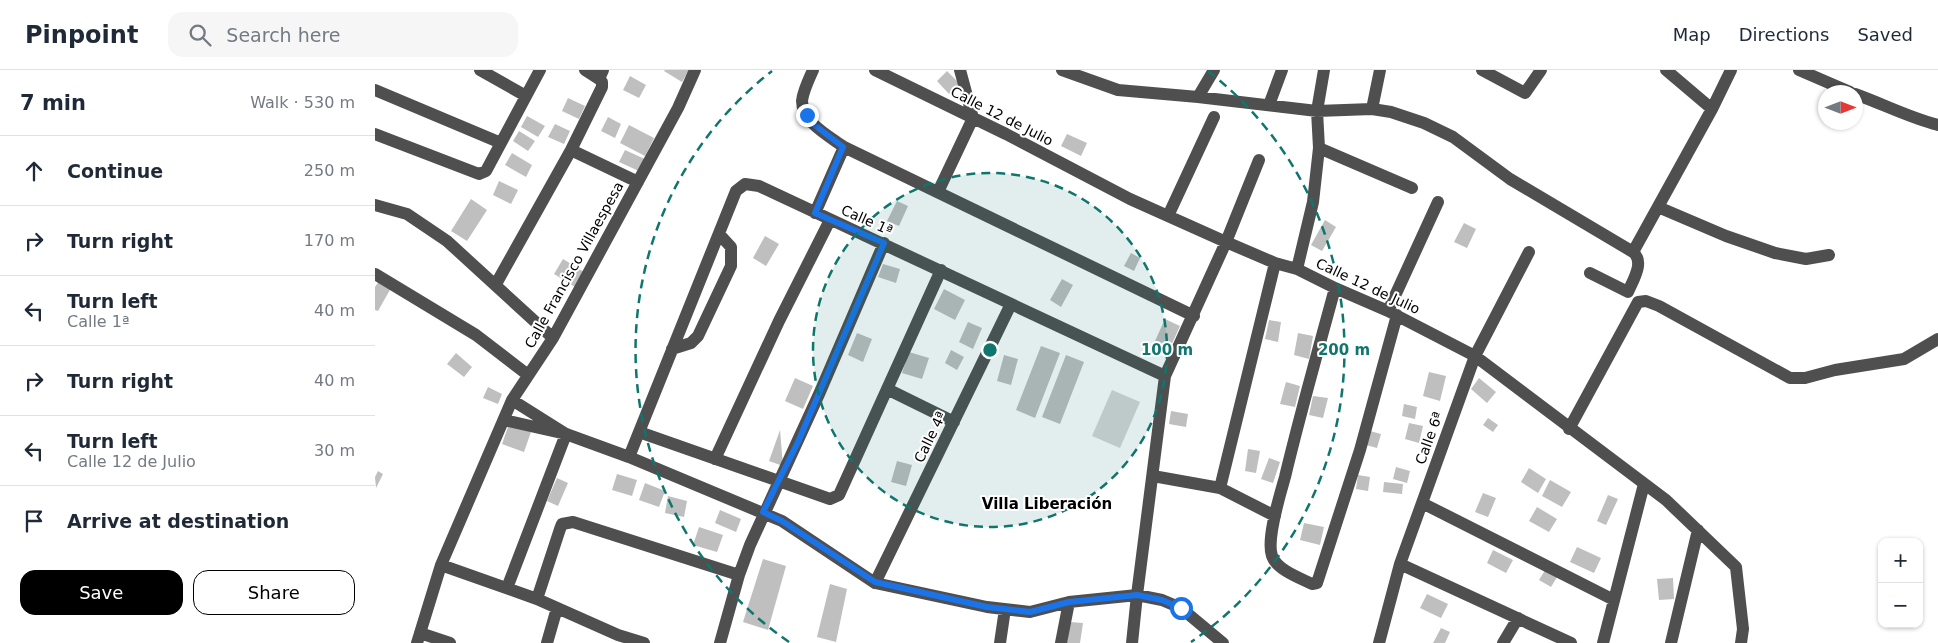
<!DOCTYPE html>
<html lang="en">
<head>
<meta charset="utf-8">
<style>
  :root { --surface:#fff; --page:#f6f6f7; --text:#1f2937; --muted:#747a83; --line:#e0e1e3; --accent:#000 }
  body { margin:0; font-family:"DejaVu Sans",sans-serif; background:var(--page); color:var(--text) }
  .controls { position:absolute; right:15px; bottom:15px; display:grid; overflow:hidden; border-radius:10px; box-shadow:0 1px 4px #0004 }
  .controls button { width:45px; height:45px; display:grid; place-items:center; padding:0; border:0; border-bottom:1px solid var(--line); background:var(--surface); color:var(--text); font:25px sans-serif }
  .compass { position:absolute; left:1443px; top:15px; width:45px; height:45px; border-radius:50%; background:var(--surface); box-shadow:0 1px 4px #0004; rotate:90deg }
  .stop { position:absolute; width:15px; height:15px; margin:-11px; border:4px solid #1a73e8; border-radius:50%; background:#fff }
  .stop.end { background:#1a73e8; border-color:#fff; box-shadow:0 1px 5px #0008 }
  .list { margin:0; padding:0; list-style:none }
  h2 { display:flex; justify-content:space-between; align-items:center; height:65px; margin:0; padding:0 20px; font-size:21px }
  h2 small { font-size:16px; font-weight:400; color:var(--muted) }
  .list li { display:grid; grid-template-columns:32px 1fr auto; gap:15px; align-items:center; box-sizing:border-box; height:70px; padding:0 20px; border-top:1px solid var(--line) }
  .list b { display:block; font-size:19px; white-space:nowrap }
  .list p { margin:0; font-size:16px; white-space:nowrap; color:var(--muted) }
  .list em { font-size:16px; font-style:normal; color:var(--muted) }
  .actions { display:flex; gap:10px; padding:15px 20px }
  .actions a { flex:1; padding:11px 0; border:1px solid var(--accent); border-radius:15px; text-align:center; font-size:18px; color:var(--accent) }
  .actions .main { background:var(--accent); color:#fff }
  .icon { flex:none; width:28px; height:28px; fill:none; stroke:currentColor; stroke-width:2; stroke-linecap:round; stroke-linejoin:round }
  .map { position:relative; flex:none; width:1563px; height:573px; overflow:hidden }
  header { display:flex; align-items:center; gap:30px; box-sizing:border-box; height:70px; padding:0 25px; background:var(--surface); border-bottom:1px solid var(--line) }
  header strong { font-size:24px }
  nav { display:flex; gap:28px; margin-inline-start:auto; font-size:18px }
  .search { width:350px; height:45px; background:var(--page); display:flex; align-items:center; gap:12px; box-sizing:border-box; padding:0 18px; border-radius:15px; color:var(--muted); font-size:19px }
  main { display:flex }
  aside { flex:1; background:var(--surface) }
  .map>svg:first-child { display:block }
</style>
</head>
<body>
<header>
<strong>Pinpoint</strong>
<div class="search"><svg class="icon" aria-label="search" viewBox="0 0 24 24"><circle cx="10" cy="10" r="6"/><path d="M15 15l6 6"/></svg>Search here</div>
<nav><a>Map</a><a>Directions</a><a>Saved</a></nav>
</header>
<main>
<aside>
<h2>7 min<small>Walk · 530 m</small></h2>
<ul class="list">
<li><svg class="icon" aria-label="ahead" viewBox="0 0 24 24"><path d="M12 20V5M6 11l6-6 6 6"/></svg><div><b>Continue</b></div><em>250 m</em></li>
<li><svg class="icon" aria-label="right" viewBox="0 0 24 24"><path d="M7 20v-9h11M14 6l5 5-5 5"/></svg><div><b>Turn right</b></div><em>170 m</em></li>
<li><svg class="icon" aria-label="left" viewBox="0 0 24 24"><path d="M17 20v-9H6M10 6l-5 5 5 5"/></svg><div><b>Turn left</b><p>Calle 1ª</p></div><em>40 m</em></li>
<li><svg class="icon" aria-label="right" viewBox="0 0 24 24"><path d="M7 20v-9h11M14 6l5 5-5 5"/></svg><div><b>Turn right</b></div><em>40 m</em></li>
<li><svg class="icon" aria-label="left" viewBox="0 0 24 24"><path d="M17 20v-9H6M10 6l-5 5 5 5"/></svg><div><b>Turn left</b><p>Calle 12 de Julio</p></div><em>30 m</em></li>
<li><svg class="icon" aria-label="arrive" viewBox="0 0 24 24"><path d="M6 21V4h12l-3 4 3 4H6"/></svg><div><b>Arrive at destination</b></div></li>
</ul>
<div class="actions"><a class="main">Save</a><a>Share</a></div>
</aside>
<div class="map">
<svg width="1563" height="573" viewBox="0 0 1563 573">
  <rect width="100%" height="100%" fill="#fff"/>
  <path fill="#d6d6d6" d="M737,320L765,332L745,378L717,366Z"/>
  <path fill="#bfbfbf" d="M290,0H314L307,12L289,1Z
    M572,1L585,14L574,24L562,11Z
    M255,6L271,15L264,28L248,20Z
    M193,28L210,36L204,49L187,41Z
    M152,46L170,56L163,67L146,57Z
    M233,47L246,54L240,68L226,61Z
    M180,54L195,61L189,74L173,67Z
    M254,55L279,68L270,86L245,73Z
    M144,61L160,71L153,81L138,71Z
    M692,64L712,73L706,86L686,76Z
    M250,80L272,90L266,102L244,92Z
    M137,83L157,95L151,107L130,95Z
    M124,111L143,120L136,134L118,125Z
    M96,129L112,140L92,171L76,161Z
    M522,131L533,136L524,156L512,151Z
    M950,150L961,157L947,181L936,175Z
    M1089,153L1101,159L1092,178L1079,172Z
    M390,166L404,174L391,196L378,188Z
    M756,183L765,188L759,201L749,196Z
    M188,189L209,202L200,217L179,204Z
    M508,194L525,199L521,213L503,207Z
    M687,209L698,215L686,237L675,230Z
    M4,211L16,218L3,241L0,240V217Z
    M569,219L590,230L580,250L559,239Z
    M790,249L805,256L795,278L780,271Z
    M894,250L906,252L903,272L890,269Z
    M593,252L607,258L598,279L584,272Z
    M482,263L497,269L488,292L473,285Z
    M923,263L938,266L934,289L919,285Z
    M666,276L685,283L660,348L641,340Z
    M576,280L589,287L582,300L570,293Z
    M534,282L554,288L547,309L527,303Z
    M81,283L97,297L89,307L72,294Z
    M629,285L643,289L636,315L622,311Z
    M691,285L709,292L685,354L667,347Z
    M1054,302L1071,306L1065,331L1048,326Z
    M420,308L438,316L428,339L410,331Z
    M1104,308L1121,322L1112,333L1096,319Z
    M911,312L925,316L920,337L905,334Z
    M113,317L127,324L123,334L108,328Z
    M938,326L953,328L948,348L934,345Z
    M1029,334L1042,337L1040,349L1027,346Z
    M796,341L813,344L811,357L794,354Z
    M1113,348L1123,355L1118,362L1108,355Z
    M1034,353L1048,356L1044,373L1030,369Z
    M134,354L156,362L149,382L127,374Z
    M405,360L408,396L394,391Z
    M995,361L1006,364L1002,378L991,375Z
    M873,379L885,381L881,403L870,401Z
    M894,388L905,392L898,413L886,409Z
    M522,391L537,395L531,416L516,412Z
    M1021,397L1035,401L1032,413L1018,409Z
    M1154,398L1171,409L1163,423L1146,412Z
    M3,401L8,404L1,418L0,407Z
    M242,404L262,410L257,426L237,420Z
    M983,405L995,407L993,421L981,419Z
    M182,408L193,413L183,436L172,431Z
    M1175,410L1196,422L1187,437L1167,426Z
    M1009,412L1028,414L1027,424L1008,422Z
    M270,413L290,421L284,437L264,430Z
    M1108,423L1121,428L1113,447L1100,442Z
    M1233,425L1243,429L1231,455L1222,451Z
    M293,426L312,431L309,447L290,443Z
    M1162,437L1182,449L1174,462L1154,451Z
    M345,440L366,449L361,462L340,453Z
    M929,453L949,457L945,475L925,470Z
    M324,457L348,465L342,482L318,475Z
    M1202,477L1226,488L1219,503L1195,492Z
    M1118,480L1138,490L1131,503L1112,493Z
    M388,489L411,496L393,560L368,552Z
    M1172,497L1184,504L1176,517L1164,510Z
    M1298,508L1299,529L1284,530L1282,509Z
    M455,514L472,519L461,572L442,567Z
    M1052,524L1073,534L1066,548L1045,538Z
    M695,552L708,553L705,573H692Z
    M1066,558L1075,562L1070,573H1058Z"/>
  <g fill="none" stroke-linecap="round" stroke-linejoin="round">
    <path stroke="#4f4f4f" stroke-width="12" d="M105,0L151,26
      M210,0L224,9
      M438,0C434,9 428,21 427,31C427,52 454,66 469,77L819,246
      M500,0L631,64L755,129L851,172L900,193L922,199L960,218L1013,241L1100,286L1291,430L1361,497L1368,559L1366,573
      M687,0L743,20L823,27L942,41L997,39L1016,42L1049,53L1078,67L1135,109L1258,182C1270,192 1258,210 1253,222L1215,203
      M1107,0L1150,23L1166,0
      M1291,0L1337,39
      M1424,0L1475,22
      M0,20L126,73
      M1480,24C1508,34 1535,48 1563,55
      M823,27L839,0
      M894,35L907,0
      M997,39L1005,0
      M0,64L104,104L111,101L165,0
      M944,78L1037,118
      M196,80L263,112
      M563,122L598,48L585,0
      M0,135L32,144L72,171L178,268
      M1283,137L1351,166L1400,183L1431,189L1454,185
      M440,143L469,77
      M793,146L839,47
      M1258,182L1337,39L1356,0
      M922,199L938,132L944,78L942,41L949,0
      M0,204L101,265L153,305
      M121,214L196,80L227,17V12L224,9L228,0
      M960,218C943,281 925,344 910,407C905,425 891,469 897,486C902,500 925,508 937,514L942,513L985,380L1022,245
      M1263,232L1271,231L1284,236L1415,308H1430L1460,300L1529,289L1563,269
      M1013,241L1063,132
      M297,279L316,273L323,266L356,196V177L344,164
      M512,319L579,352
      M137,330L191,364L254,387L407,451L500,513L612,537L655,542L694,532L762,525L787,530L806,538L848,573
      M129,350L191,364L132,518
      M1194,359L1263,232
      M264,362L455,429L464,425L566,200
      M254,387L361,121L370,114L384,116L790,306
      M340,389L404,251L455,150
      M778,406L845,418L900,446
      M845,418L900,193
      M1047,433L1239,530
      M1025,494L1196,573
      M66,495L162,529L243,565L269,573
      M500,513L636,234
      M162,529L185,459L187,454L198,452L364,505
      M45,563L75,573
      M42,573L66,495L137,330L178,268L303,38L320,0
      M172,573L182,538
      M345,573L364,505L375,475L445,322L509,173
      M625,573L630,539
      M686,573L694,532
      M757,573L762,525L790,306L851,172L884,90
      M1004,573L1025,494L1100,286L1154,182
      M1128,573L1143,548
      M1228,573L1269,414
      M1296,573L1323,460"/>
  </g>
  <g fill="none" stroke-linecap="round" stroke-linejoin="round">
    <path stroke="#1a73e8" stroke-width="6" d="M432,45L437,53L468,77L440,143L509,173L423,372L388,442L407,451L500,512L612,537L655,542L694,532L762,525L787,530L806,538"/>
  </g>
  <circle cx="615" cy="280" r="177" fill="#0f766e" fill-opacity=".12"/>
  <g fill="none" stroke="#0f766e" stroke-width="2.5" stroke-dasharray="9 6">
    <circle cx="615" cy="280" r="177"/>
    <path d="M414 572A354 354 0 0 1 397 1M833 1A354 354 0 0 1 816 572"/>
  </g>
  <g text-anchor="middle" dominant-baseline="central" stroke-width="4" stroke-linejoin="round" paint-order="stroke">
    <g font-size="14" fill="#000" stroke="#fff">
      <text transform="translate(627 46) rotate(27)">Calle 12 de Julio</text>
      <text transform="translate(492 150) rotate(24)">Calle 1ª</text>
      <text transform="translate(199 195) rotate(-61)">Calle Francisco Villaespesa</text>
      <text transform="translate(993 216) rotate(25)">Calle 12 de Julio</text>
      <text transform="translate(555 367) rotate(-64)">Calle 4ª</text>
      <text transform="translate(1054 368) rotate(-70)">Calle 6ª</text>
    </g>
    <g font-size="15" font-weight="bold" fill="#000" stroke="#fff">
      <text x="672" y="434">Villa Liberación</text>
    </g>
  </g>
  <circle cx="615" cy="280" r="8" fill="#0f766e" stroke="#fff" stroke-width="2.5"/>
  <g font-size="15" text-anchor="middle" font-weight="bold" fill="#0f766e" stroke="#fff" stroke-width="4" stroke-linejoin="round" paint-order="stroke">
    <text x="792" y="285">100 m</text>
    <text x="969" y="285">200 m</text>
  </g>
</svg>
<div class="controls">
<button>+</button>
<button>−</button>
</div>
<svg class="compass" viewBox="-18 -18 36 36"><path d="M0-13l5 13h-10z" fill="#e53935"/><path d="M0 13l5-13h-10z" fill="#747a83"/></svg>
<div class="stop" style="left:806px;top:538px"></div>
<div class="stop end" style="left:432px;top:45px"></div>
</div>
</main>
</body>
</html>
